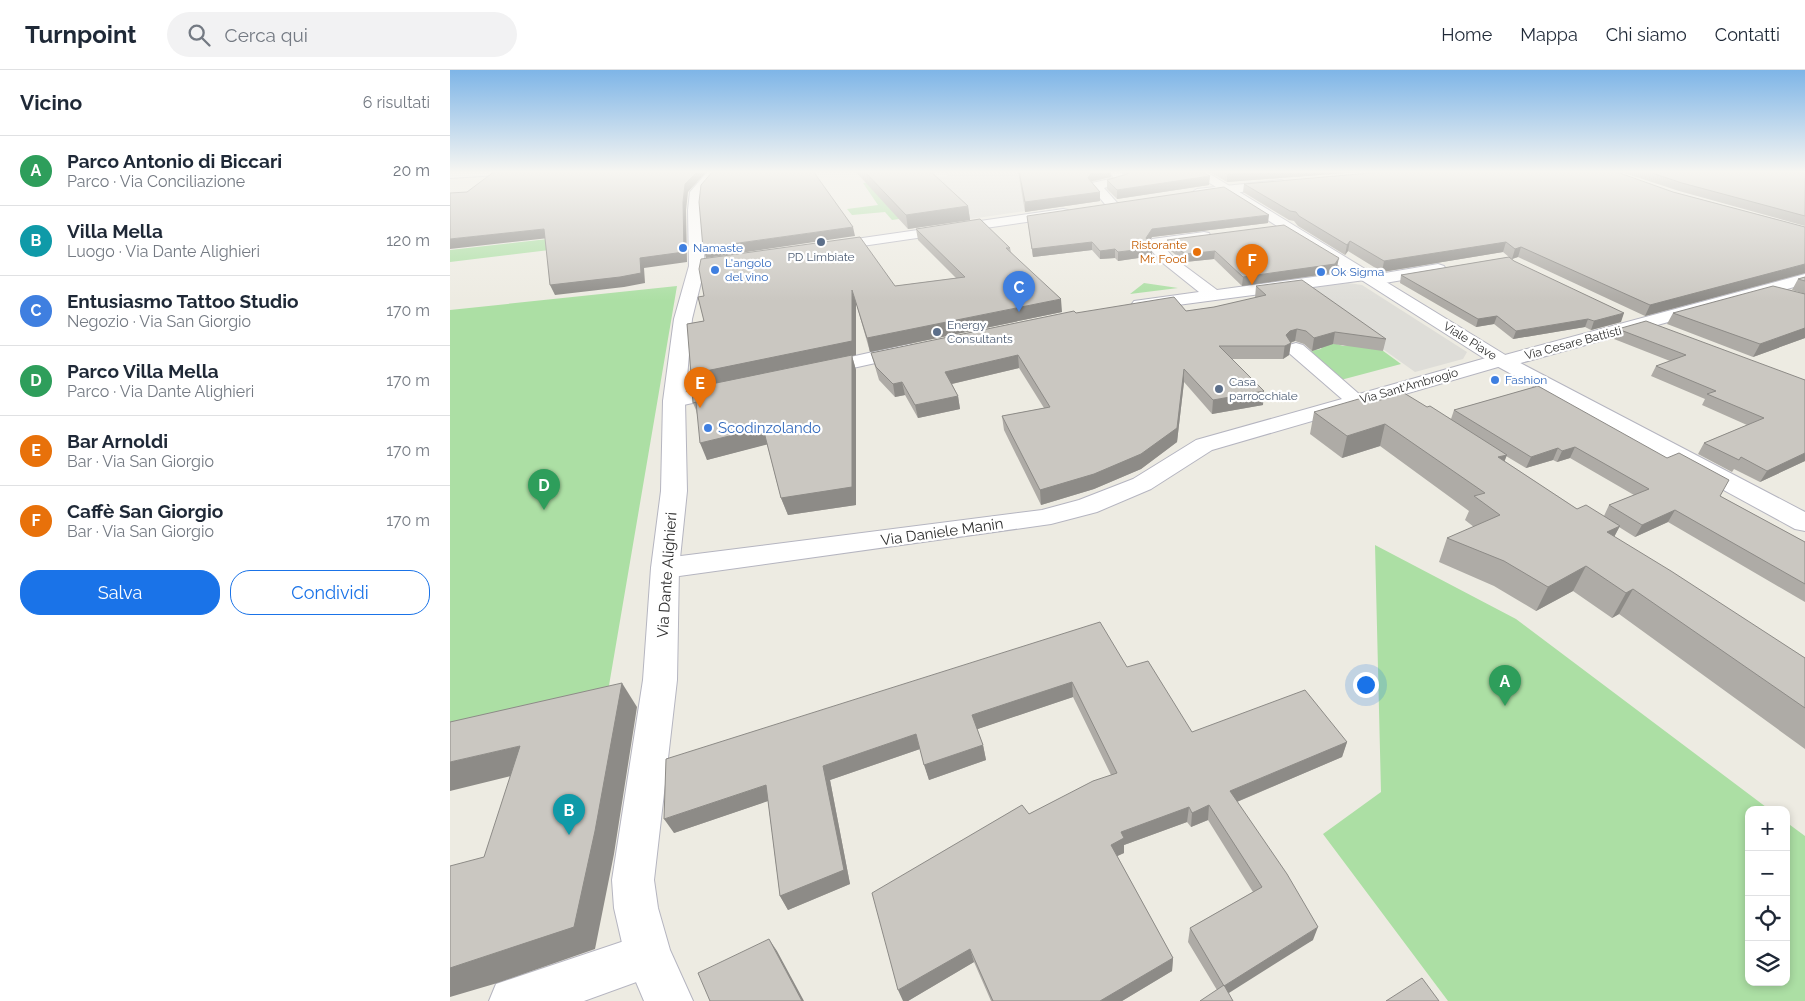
<!DOCTYPE html>
<html lang="it">
<head>
<meta charset="utf-8">
<style>
  :root { --surface:#fff; --page:#f2f2f3; --text:#1f2937; --muted:#747a83; --line:#e0e1e3; --accent:#1a73e8 }
  body { margin:0; font-family:Raleway,sans-serif; background:var(--page); color:var(--text) }
  .controls { position:absolute; right:15px; bottom:15px; display:grid; overflow:hidden; border-radius:10px; box-shadow:0 2px 8px #0003 }
  .controls button { width:45px; height:45px; display:grid; place-items:center; padding:0; border:0; border-bottom:1px solid var(--line); background:var(--surface); color:var(--text); font:25px sans-serif }
  .you { position:absolute; left:915px; top:614px; width:18px; height:18px; margin:-12px; border:4px solid #fff; border-radius:50%; background:#1a73e8; box-shadow:0 0 0 8px #1a73e833 }
  .badge { display:grid; place-items:center; width:32px; height:32px; border-radius:50%; background:var(--accent); color:#fff; font-size:16px; font-weight:700 }
  .pin { position:absolute; translate:-50% -41px; filter:drop-shadow(0 1px 2px #0008) }
  .pin::after { content:''; position:absolute; top:26px; width:18px; height:15px; background:inherit; clip-path:polygon(0 0,100% 0,50% 100%) }
  .list { margin:0; padding:0; list-style:none }
  h2 { display:flex; justify-content:space-between; align-items:center; height:65px; margin:0; padding:0 20px; font-size:21px }
  h2 small { font-size:16px; font-weight:400; color:var(--muted) }
  .list li { display:grid; grid-template-columns:32px 1fr auto; gap:15px; align-items:center; box-sizing:border-box; height:70px; padding:0 20px; border-top:1px solid var(--line) }
  .list b { display:block; font-size:19px; white-space:nowrap }
  .list p { margin:0; font-size:16px; white-space:nowrap; color:var(--muted) }
  .list em { font-size:16px; font-style:normal; color:var(--muted) }
  .actions { display:flex; gap:10px; padding:15px 20px }
  .actions a { flex:1; padding:11px 0; border:1px solid var(--accent); border-radius:20px; text-align:center; font-size:18px; color:var(--accent) }
  .actions .main { background:var(--accent); color:#fff }
  .icon { flex:none; width:28px; height:28px; fill:none; stroke:currentColor; stroke-width:2; stroke-linecap:round; stroke-linejoin:round }
  .map { position:relative; flex:none; width:1355px; height:931px; overflow:hidden }
  header { display:flex; align-items:center; gap:30px; box-sizing:border-box; height:70px; padding:0 25px; background:var(--surface); border-bottom:1px solid var(--line) }
  header strong { font-size:24px }
  nav { display:flex; gap:28px; margin-inline-start:auto; font-size:18px }
  .search { width:350px; height:45px; background:var(--page); display:flex; align-items:center; gap:12px; box-sizing:border-box; padding:0 18px; border-radius:28px; color:var(--muted); font-size:19px }
  main { display:flex }
  aside { flex:1; background:var(--surface) }
  .map>svg:first-child { display:block }
</style>
</head>
<body>
<header>
<strong>Turnpoint</strong>
<div class="search"><svg class="icon" aria-label="search" viewBox="0 0 24 24"><circle cx="10" cy="10" r="6"/><path d="M15 15l6 6"/></svg>Cerca qui</div>
<nav><a>Home</a><a>Mappa</a><a>Chi siamo</a><a>Contatti</a></nav>
</header>
<main>
<aside>
<h2>Vicino<small>6 risultati</small></h2>
<ul class="list">
<li><span class="badge" style="background:#2e9e5b">A</span><div><b>Parco Antonio di Biccari</b><p>Parco · Via Conciliazione</p></div><em>20 m</em></li>
<li><span class="badge" style="background:#0f9aa8">B</span><div><b>Villa Mella</b><p>Luogo · Via Dante Alighieri</p></div><em>120 m</em></li>
<li><span class="badge" style="background:#3f7fe0">C</span><div><b>Entusiasmo Tattoo Studio</b><p>Negozio · Via San Giorgio</p></div><em>170 m</em></li>
<li><span class="badge" style="background:#2e9e5b">D</span><div><b>Parco Villa Mella</b><p>Parco · Via Dante Alighieri</p></div><em>170 m</em></li>
<li><span class="badge" style="background:#e8710a">E</span><div><b>Bar Arnoldi</b><p>Bar · Via San Giorgio</p></div><em>170 m</em></li>
<li><span class="badge" style="background:#e8710a">F</span><div><b>Caffè San Giorgio</b><p>Bar · Via San Giorgio</p></div><em>170 m</em></li>
</ul>
<div class="actions"><a class="main">Salva</a><a>Condividi</a></div>
</aside>
<div class="map">
<svg width="1355" height="931" viewBox="0 0 1355 931">
  <rect width="100%" height="100%" fill="#edebe2"/>
  <path fill="#acdfa4" d="M432,111L485,144L442,150L435,142L402,145L397,139L428,135L413,113Z
    M186,159L182,170L0,192V180Z
    M694,213L728,218L680,224Z
    M227,216L155,639L0,675V240Z
    M881,272L893,276L921,272L951,294L887,311L859,281L871,279L872,276Z
    M925,475L1066,549L1320,740H1299V912H1336V752L1355,766V931H998L873,764L931,722Z"/>
  <path fill="#deddd8" d="M496,101H627L630,103L570,109L574,132H600L603,137L520,149L478,108L498,106Z
    M898,213L912,215L1017,282L1013,289L965,302L849,219Z"/>
  <g fill="none" stroke-linecap="round" stroke-linejoin="round">
    <g stroke="#b5b5c0" stroke-width="2">
      <path id="street" d="M17,101H71L65,104L0,108V102Z
        M658,101H669L678,109L676,111L654,118L670,136L664,140L659,139L640,116L642,113L664,108Z
        M831,110L835,111L837,114L835,117L747,127L741,123L747,119Z
        M613,139L618,140L620,143L618,146L378,181L373,180L371,177L373,174L378,173Z
        M754,162L759,163L761,166L759,169L713,176L724,188L767,220L915,200L921,202L923,205L988,194L994,196L996,199L994,202L988,204L923,215L917,213L915,210L690,240L684,239L681,235L684,231L749,222L714,194L698,177L702,169Z
        M1355,204V214L1060,296L1048,297L762,380L701,419L647,442L601,454L215,508L205,505L201,498L205,491L215,488L592,440L629,430L683,409L746,370L892,329L839,283L836,279L839,275L846,273L853,275L909,324L1043,286L1055,285Z
        M459,274L466,276L469,280L466,284L367,306L360,304L357,300L360,296Z
        M278,314L285,316L288,320L285,324L224,337L216,336L213,331L216,326Z
        M198,863L214,870L221,886L214,902L134,931H39L46,914Z"/>
    </g>
    <g stroke="#b5b5c0" stroke-width="2">
      <path id="secondary" d="M258,101H270L252,122L250,140L255,196L242,249L235,331L237,421L229,498L227,610L204,810L208,838L220,880L243,931H194L175,886L164,838L162,810L193,610L201,498L211,421L213,331L224,249L239,196L238,140L240,122Z
        M743,101H755L1057,286L1355,442V461L1345,459L1043,294L744,103Z"/>
    </g>
    <use href="#street" fill="#fff" fill-rule="evenodd"/>
    <use href="#secondary" fill="#fff" fill-rule="evenodd"/>
  </g>
  <path fill="#aeaba6" fill-rule="evenodd" d="M405,101H483L484,104L518,136L520,150L458,159Z
    M568,101H660L661,107L641,112L650,122V131L575,142Z
    M671,101H750L759,115L667,129L657,119V110L675,105Z
    M758,101H922L777,112Z
    M1168,101H1355V156L1229,121Z
    M794,114L1223,122L1355,157V203L1195,246L1068,187L1062,189L1064,191L1171,252L1141,260L1135,257L1063,269L1044,254L1026,257L950,213L951,205L1059,187L1053,182L932,202L898,181L895,185L848,156L844,151L839,150L793,122Z
    M577,146L818,153L702,167L699,172L702,186L668,191L665,188L650,189L642,180L583,187Z
    M466,159L560,178L561,182L612,242L420,282L406,233V285L402,286L406,300V435L338,445L331,428L317,374L257,390L246,340L243,333L246,317L237,254L445,216L506,208L468,170Z
    M717,170L887,197L883,203L792,216L764,189L735,192L717,178Z
    M1355,207V268L1303,287L1217,254L1223,243L1352,223L1342,220L1348,209Z
    M806,216L936,269L933,281L883,274L862,281L854,274L845,271L841,273L839,285L833,289H782L813,335L762,344L734,312L727,372L691,399L644,419L591,435L554,360L552,346L594,338L569,298L502,314L508,326L510,339L468,348L455,325L445,327L429,310L421,283L626,243L736,241L764,237L805,228Z
    M1168,259L1355,310V391L1310,412L1284,399L1282,402L1248,384L1254,373L1297,355L1252,335L1255,329L1201,306L1206,296L1220,291L1164,269Z
    M1088,316L1270,426L1355,472V532L1218,452L1185,467L1169,457L1164,467L1355,588V679L1169,544L1162,548L1123,521L1086,541L1044,516L989,492L997,468L1024,457L1015,450L1019,441L930,376L892,388L860,364L864,342L920,333L977,337L1001,349L1004,340ZM1056,386L1076,398L1103,390L1107,392L1120,388L1184,425L1159,435L1154,446L1127,439L1054,391Z
    M677,597L742,662L897,672L892,687L787,732L863,870L767,920L738,872L740,858L803,822L758,750L741,757L737,752L674,775V783L667,786L723,888L722,901L672,931H541L524,892L458,931H453L579,744L661,705L623,627L527,659L533,675L536,690L479,710L470,679L380,710L400,814L338,840L330,826L318,731L224,763L216,689Z"/>
  <path fill="#8d8b87" d="M248,101H257L238,122L236,140L237,192L194,198L195,213L174,217L105,225L100,215L190,188L233,132L235,114Z
    M651,101H660L661,107L642,111L638,116V108L641,103Z
    M818,101H922L777,112V104Z
    M760,106L759,115L667,129V120Z
    M650,122V131L575,142V132Z
    M518,136L520,150L458,159L456,145Z
    M819,145L818,153L702,167L696,176V168L702,159Z
    M403,157L405,166L256,188L253,178Z
    M94,159L99,168L0,179V169Z
    M900,171L898,181L895,185L897,175Z
    M642,172V180L583,187L582,179Z
    M1056,172L1053,182L932,202L934,191Z
    M1071,177L1068,187L1062,189L1065,179Z
    M702,178V186L668,191V182Z
    M665,179V188L650,189V181Z
    M765,181L764,189L735,192V184Z
    M889,188L887,197L883,203L792,216L793,207Z
    M1355,194V203L1195,246L1200,235Z
    M402,220L406,233V285L402,286L406,300V435L338,445L331,428L402,286L247,318L241,304Z
    M611,229L612,242L420,282L417,268Z
    M1174,243L1171,252L1141,260L1144,251Z
    M1047,246L1044,254L1026,257L1028,249Z
    M1138,249L1135,257L1063,269L1066,261Z
    M1355,258V268L1303,287L1310,274Z
    M847,259L845,271L838,273H841L839,285L833,289L836,265L840,261Z
    M885,262L883,274L862,281L864,268Z
    M568,285L569,298L497,315L495,302Z
    M734,299V312L727,372L691,399L644,419L591,435L590,420Z
    M452,312L455,325L445,327L443,314Z
    M814,321L813,335L762,344L763,330Z
    M508,326L510,339L468,348L465,335Z
    M935,354L930,376L892,388L897,366Z
    M313,358L319,374L257,390L250,373Z
    M1125,377L1120,388L1107,392L1112,381Z
    M1108,378L1103,390L1076,398L1081,387Z
    M1355,383V391L1310,412L1317,401Z
    M1057,385L1048,408V387Z
    M1225,440L1218,452L1185,467L1192,455Z
    M1170,456L1157,480V462Z
    M1136,496L1123,521L1086,541L1098,517Z
    M1183,519L1169,544L1162,548L1176,523Z
    M622,612L623,627L525,660L522,645Z
    M172,613L187,637L164,784L145,879L44,914L0,927V898Z
    M466,664L470,679L380,710L400,814L338,840L330,826L373,696Z
    M897,672L892,687L777,736L780,721Z
    M533,675L536,690L479,710L474,695Z
    M70,676L90,699L0,721V692Z
    M316,715L324,729L224,763L214,749Z
    M759,735L758,750L741,757L742,743Z
    M739,737L737,752L674,775V783L661,789V775L671,762Z
    M868,857L863,870L771,928L774,916Z
    M319,869L327,881L354,931H352Z
    M520,879L524,892L458,931H453L448,920Z
    M723,888L722,901L672,931H650Z"/>
  <path fill="#cac7c1" stroke="#8d8b87" d="M45,101H248L235,114L233,132L234,182L190,188L191,203L170,207L100,215L94,159L0,169V123L17,122Z
    M263,101H363L403,157L253,178L249,132L251,115Z
    M414,101H480L518,136L456,145Z
    M569,101H651L641,103L638,108L650,122L575,132Z
    M680,101H750L760,106L667,120L657,110L677,104Z
    M772,101H818L777,104Z
    M943,101H1164L1223,122L1355,157V194L1200,235L1071,177L1065,179L1056,172L934,191L900,171L897,175L849,146L846,142L840,141L794,114Z
    M1196,101H1355V146L1232,113Z
    M774,117L819,145L702,159L696,168L702,178L668,182L665,179L650,181L642,172L582,179L577,146Z
    M530,149L560,178H556L611,229L417,268L402,220V271L241,304L237,254L254,251L248,227L254,226L249,199L251,189L410,167L445,216L515,207L466,159Z
    M834,155L889,188L885,194L793,207L765,181L735,184L717,170Z
    M1059,187L1064,191L1174,243L1144,251L1138,249L1066,261L1047,246L1028,249L951,205Z
    M1355,207V211L1348,209Z
    M852,210L936,269L885,262L864,268L856,261L847,259L840,261L836,265L841,273L835,276H769L814,321L763,330L734,299L727,358L691,384L644,404L590,420L552,346L600,337L568,285L495,302L508,326L465,335L452,312L443,314L426,297L421,283L624,241L626,243L724,227L736,241L764,237L816,225L806,216Z
    M1323,216L1355,224V258L1310,274L1223,243Z
    M1196,251L1355,310V383L1317,401L1291,387L1289,390L1254,373L1314,348L1257,324L1266,321L1206,296L1236,285L1168,259Z
    M402,285V417L331,428L313,358L250,373L246,332L243,333L242,318Z
    M1088,316L1217,388L1229,383L1279,410L1270,426L1355,472V514L1225,440L1192,455L1159,435L1199,419L1125,377L1112,381L1108,378L1081,387L1004,340Z
    M954,323L977,337L980,336L1057,385L1048,387L1127,439L1136,435L1170,456L1157,462L1221,501L1355,588V638L1183,519L1176,523L1136,496L1098,517L1054,491L997,468L1050,445L1024,426L1035,423L935,354L897,366L864,342L912,328L920,333Z
    M650,552L677,597L698,591L742,662L855,620L897,672L780,721L837,804L868,857L774,916L740,858L812,817L759,735L742,743L739,737L671,762L674,768L661,775L723,888L650,931H543L520,879L448,920L422,823L572,735L579,744L643,711L667,703L622,612L522,645L533,675L474,695L466,664L373,696L394,800L330,826L316,715L214,749L216,689Z
    M172,613L145,761L124,857L0,898V796L34,787L70,676L0,692V652Z
    M319,869L352,931H260L248,903Z
    M972,908L989,931H936Z
    M774,915L783,931H750Z"/>
  <linearGradient id="sky" x2="0" y2="1"><stop stop-color="#7eb5e7"/><stop offset="0.44" stop-color="#f7f6f2"/><stop offset="1" stop-color="#f7f6f2" stop-opacity="0"/></linearGradient>
  <rect width="1355" height="231" fill="url(#sky)"/>
  <g fill="#5c6f8a" stroke="#fff" stroke-width="2">
    <circle cx="371" cy="172" r="5"/>
    <circle cx="487" cy="262" r="5"/>
    <circle cx="769" cy="319" r="5"/>
  </g>
  <g fill="#3f7fe0" stroke="#fff" stroke-width="2">
    <circle cx="233" cy="178" r="5"/>
    <circle cx="265" cy="200" r="5"/>
    <circle cx="871" cy="202" r="5"/>
    <circle cx="1045" cy="310" r="5"/>
    <circle cx="258" cy="358" r="5"/>
  </g>
  <circle fill="#e8710a" stroke="#fff" stroke-width="2" cx="747" cy="182" r="5"/>
  <g text-anchor="middle" dominant-baseline="central" stroke-width="4.5" stroke-linejoin="round" paint-order="stroke">
    <g font-size="12" fill="#c56008" stroke="#fff" text-anchor="end">
      <text x="737" y="175">Ristorante<tspan x="737" dy="14">Mr. Food</tspan></text>
    </g>
    <g font-size="12" fill="#366cbe" stroke="#fff" text-anchor="start">
      <text x="243" y="178">Namaste</text>
      <text x="275" y="193">L'angolo<tspan x="275" dy="14">del vino</tspan></text>
      <text x="881" y="202">Ok Sigma</text>
      <text x="1055" y="310">Fashion</text>
    </g>
    <g font-size="12" fill="#4e5e75" stroke="#fff" text-anchor="start">
      <text x="371" y="187" text-anchor="middle">PD Limbiate</text>
      <text x="497" y="255">Energy<tspan x="497" dy="14">Consultants</tspan></text>
      <text x="779" y="312">Casa<tspan x="779" dy="14">parrocchiale</tspan></text>
    </g>
    <g font-size="12" fill="#2e2e2e" stroke="#fff">
      <text transform="translate(1020 271) rotate(32)">Viale Piave</text>
      <text transform="translate(1123 273) rotate(-15)">Via Cesare Battisti</text>
      <text transform="translate(959 316) rotate(-16)">Via Sant'Ambrogio</text>
    </g>
    <g font-size="15" fill="#366cbe" stroke="#fff" text-anchor="start">
      <text x="268" y="358">Scodinzolando</text>
    </g>
    <g font-size="15" fill="#2e2e2e" stroke="#fff">
      <text transform="translate(492 462) rotate(-8)">Via Daniele Manin</text>
      <text transform="translate(217 505) rotate(-86)">Via Dante Alighieri</text>
    </g>
  </g>
</svg>
<div class="controls">
<button>+</button>
<button>−</button>
<button><svg class="icon" aria-label="locate" viewBox="0 0 24 24"><circle cx="12" cy="12" r="6"/><path d="M12 2v4M12 18v4M2 12h4M18 12h4"/></svg></button>
<button><svg class="icon" aria-label="layers" viewBox="0 0 24 24"><path d="M12 4l9 5-9 5-9-5zM3 14l9 5 9-5"/></svg></button>
</div>
<div class="you"></div>
<div class="pin badge" style="left:1055px;top:636px;background:#2e9e5b">A</div>
<div class="pin badge" style="left:119px;top:765px;background:#0f9aa8">B</div>
<div class="pin badge" style="left:569px;top:242px;background:#3f7fe0">C</div>
<div class="pin badge" style="left:94px;top:440px;background:#2e9e5b">D</div>
<div class="pin badge" style="left:250px;top:338px;background:#e8710a">E</div>
<div class="pin badge" style="left:802px;top:215px;background:#e8710a">F</div>
</div>
</main>
</body>
</html>
